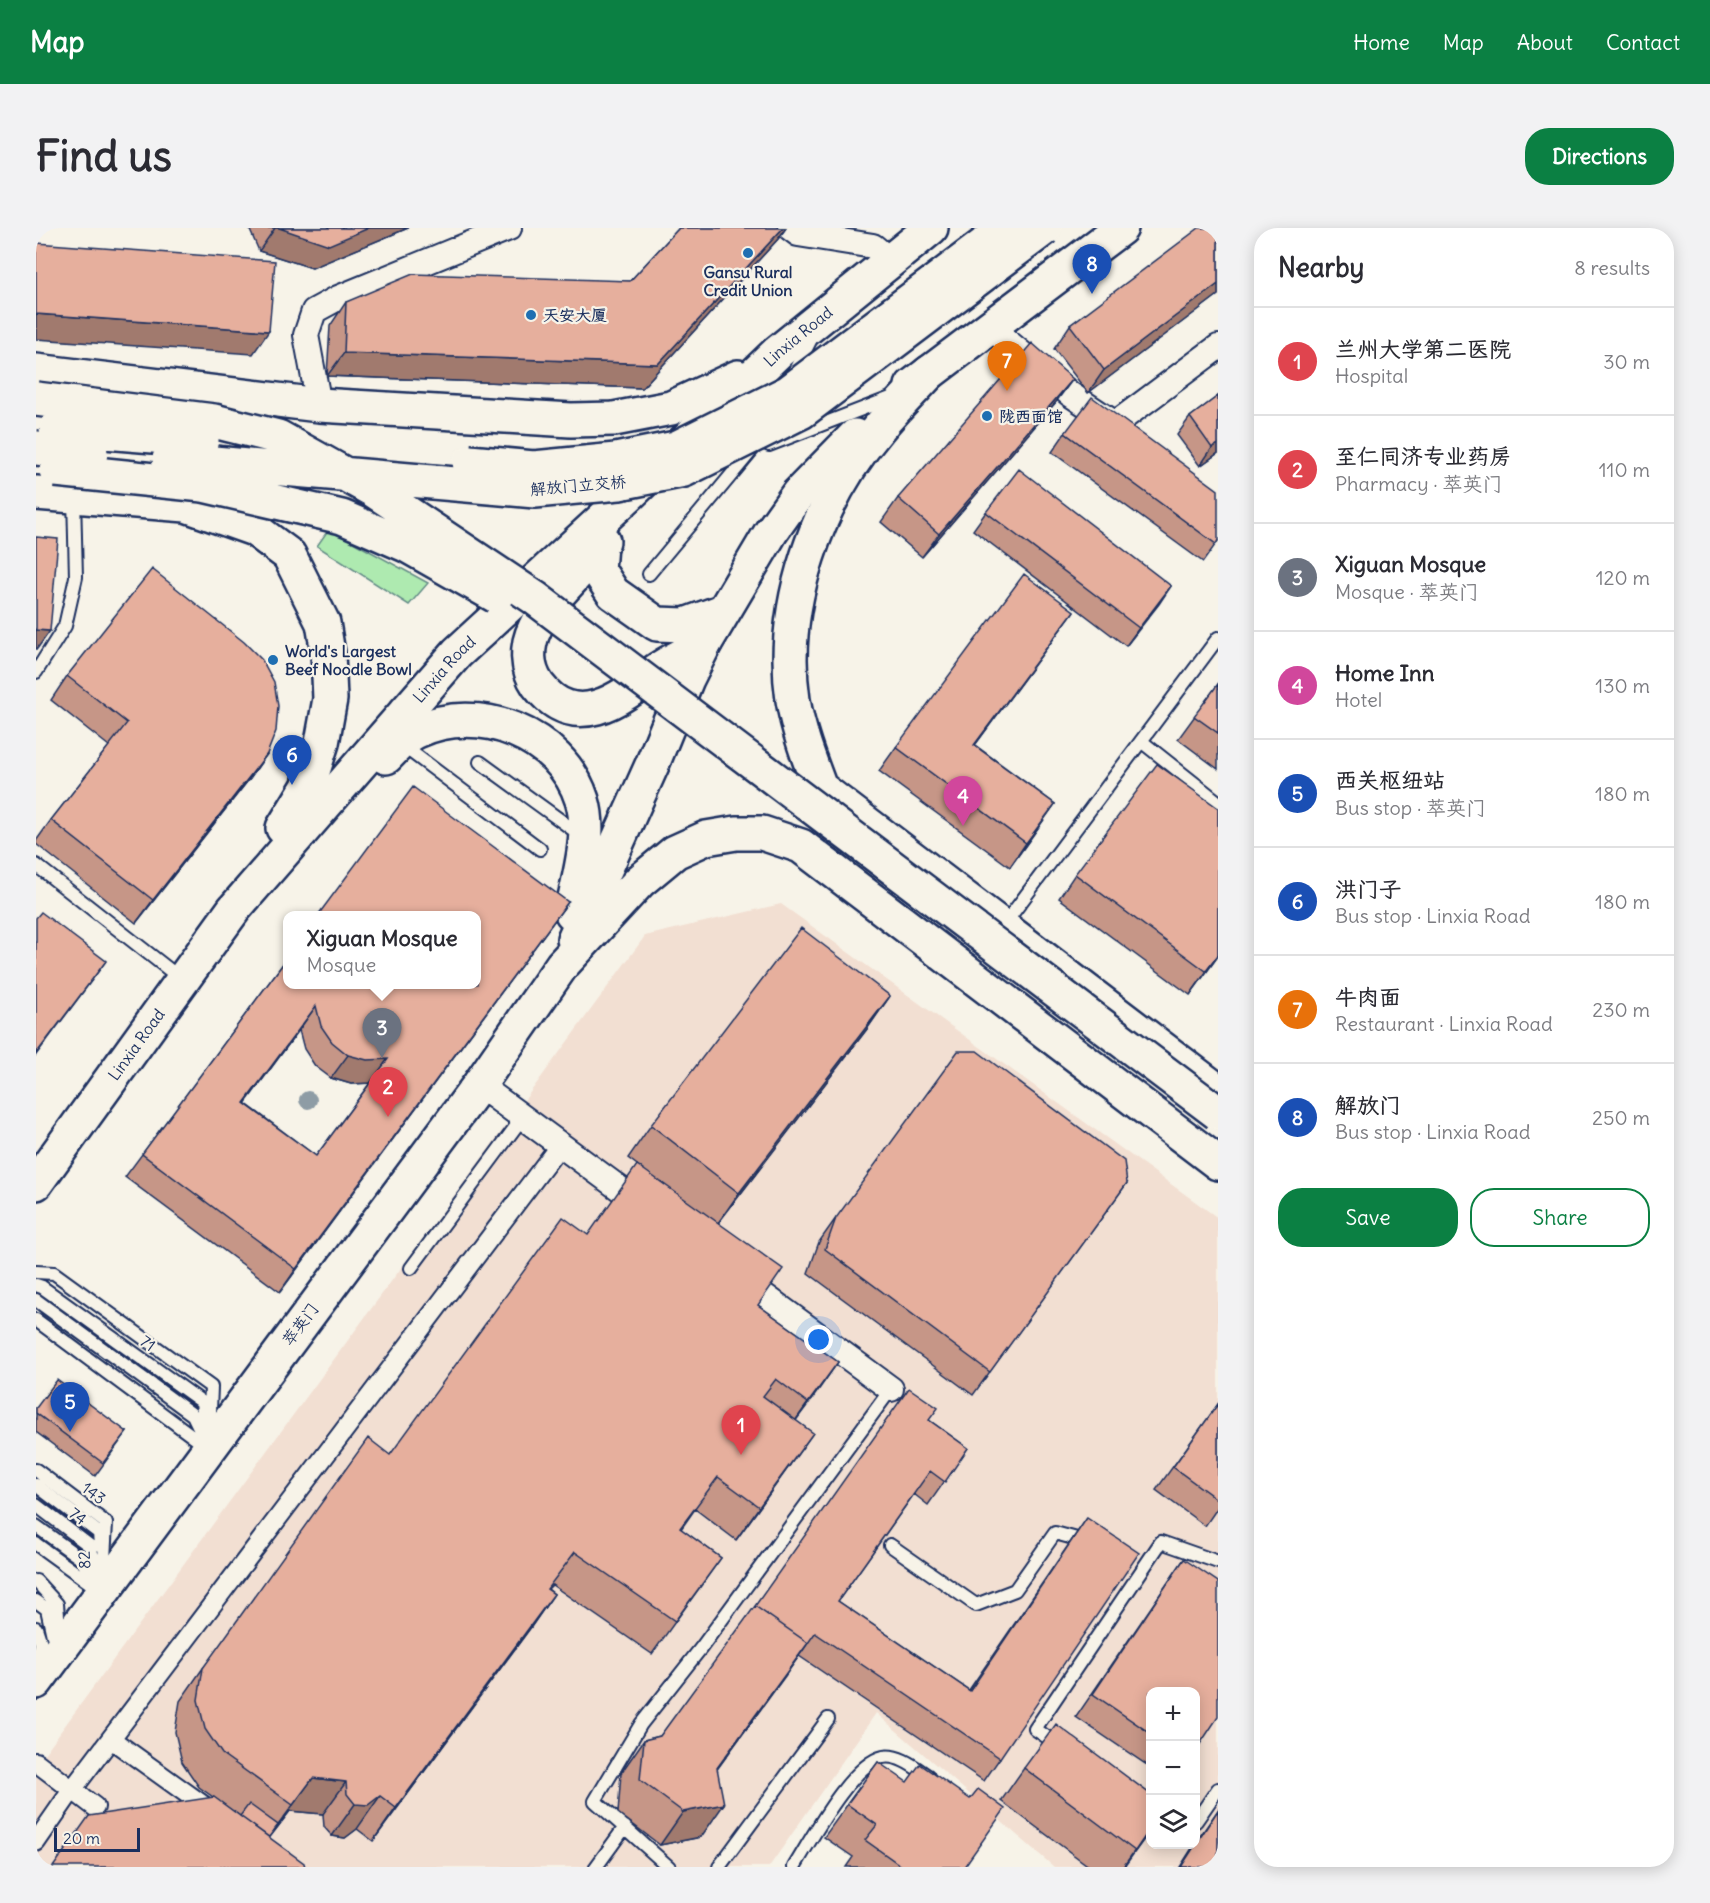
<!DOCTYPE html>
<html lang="en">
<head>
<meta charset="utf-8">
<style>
  :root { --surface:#fff; --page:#f2f2f3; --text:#2b2b33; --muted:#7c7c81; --line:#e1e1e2; --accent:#0b8043 }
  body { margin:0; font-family:Delius,"LXGW WenKai TC",sans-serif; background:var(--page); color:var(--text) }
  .controls { position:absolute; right:18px; bottom:18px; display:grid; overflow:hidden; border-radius:12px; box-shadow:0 3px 15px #0003 }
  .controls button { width:54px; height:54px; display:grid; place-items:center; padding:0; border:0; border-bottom:2px solid var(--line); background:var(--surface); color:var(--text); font:30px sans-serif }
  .scale { position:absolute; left:18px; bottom:15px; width:86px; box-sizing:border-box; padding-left:6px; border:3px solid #1b2f5e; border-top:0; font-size:16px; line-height:21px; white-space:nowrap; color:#1b2f5e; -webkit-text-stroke:4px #f7f3e8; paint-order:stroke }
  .you { position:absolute; left:783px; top:1112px; width:21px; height:21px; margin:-15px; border:4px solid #fff; border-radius:50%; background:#1a73e8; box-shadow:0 0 0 9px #1a73e833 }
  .badge { display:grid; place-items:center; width:39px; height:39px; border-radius:50%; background:var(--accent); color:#fff; font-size:20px; font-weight:700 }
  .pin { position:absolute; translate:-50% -50px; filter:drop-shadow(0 2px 3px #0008) }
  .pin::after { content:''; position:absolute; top:32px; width:21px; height:18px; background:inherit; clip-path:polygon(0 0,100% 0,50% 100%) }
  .popup { position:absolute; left:247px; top:683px; width:198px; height:78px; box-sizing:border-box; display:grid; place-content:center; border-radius:12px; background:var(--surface); filter:drop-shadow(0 2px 4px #0005); font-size:20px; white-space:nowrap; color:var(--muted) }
  .popup b { font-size:22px; color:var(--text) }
  .popup::after { content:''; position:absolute; left:50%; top:100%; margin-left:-12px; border:12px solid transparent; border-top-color:var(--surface) }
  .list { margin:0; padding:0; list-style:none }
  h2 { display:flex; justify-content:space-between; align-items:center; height:78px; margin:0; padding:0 24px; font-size:26px }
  h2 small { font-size:20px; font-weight:400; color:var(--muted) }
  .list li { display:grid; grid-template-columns:39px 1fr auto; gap:18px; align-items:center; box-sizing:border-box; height:108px; padding:0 24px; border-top:2px solid var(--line) }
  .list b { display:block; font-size:22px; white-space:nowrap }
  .list p { margin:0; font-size:20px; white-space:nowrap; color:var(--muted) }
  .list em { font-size:20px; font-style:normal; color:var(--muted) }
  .actions { display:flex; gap:12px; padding:18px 24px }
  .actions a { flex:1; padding:14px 0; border:2px solid var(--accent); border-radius:24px; text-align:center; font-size:21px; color:var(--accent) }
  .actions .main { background:var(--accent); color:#fff }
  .icon { flex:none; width:33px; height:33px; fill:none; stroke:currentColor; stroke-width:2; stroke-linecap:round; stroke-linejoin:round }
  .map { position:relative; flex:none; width:1182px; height:1639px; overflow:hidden; border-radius:24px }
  header { display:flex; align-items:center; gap:36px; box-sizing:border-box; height:84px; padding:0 30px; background:var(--accent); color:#fff }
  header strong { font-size:28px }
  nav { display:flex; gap:33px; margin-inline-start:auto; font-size:21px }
  .intro { display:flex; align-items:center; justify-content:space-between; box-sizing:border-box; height:144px; padding:0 36px }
  h1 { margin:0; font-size:42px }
  .button { padding:15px 27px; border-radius:24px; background:var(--accent); color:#fff; font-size:21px; font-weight:700 }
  main { display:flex; gap:36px; padding:0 36px }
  aside { flex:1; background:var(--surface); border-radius:24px; box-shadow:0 3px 15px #0003 }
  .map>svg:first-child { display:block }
</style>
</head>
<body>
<header>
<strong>Map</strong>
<nav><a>Home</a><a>Map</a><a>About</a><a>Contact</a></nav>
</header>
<div class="intro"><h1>Find us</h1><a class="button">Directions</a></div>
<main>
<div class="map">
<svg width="1182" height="1639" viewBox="0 0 1182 1639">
  <rect width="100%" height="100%" fill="#f7f3e8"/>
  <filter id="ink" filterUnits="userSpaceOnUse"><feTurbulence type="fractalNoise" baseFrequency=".0167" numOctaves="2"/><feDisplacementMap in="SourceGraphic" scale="12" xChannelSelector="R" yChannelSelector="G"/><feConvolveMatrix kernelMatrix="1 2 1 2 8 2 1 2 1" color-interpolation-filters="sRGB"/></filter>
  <g filter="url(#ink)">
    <path fill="#f2dfd2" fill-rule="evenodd" d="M745,676L1182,990V1639H1018L840,1485L733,1639H0V1537L609,708ZM1114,1464H1160V1616H1114Z"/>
    <path fill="#aeeab0" stroke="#648c87" stroke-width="1.5" d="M293,301L392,355L373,377L281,318Z"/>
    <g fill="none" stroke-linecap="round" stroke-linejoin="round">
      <g stroke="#1b2f5e" stroke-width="16">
        <path id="service" d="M755,150L776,109
          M733,217L857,169
          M613,346L721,216
          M0,444L29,398L40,349L38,269
          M1105,513L1182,574
          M366,517L504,621
          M444,534L546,608
          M0,637L145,751
          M967,698L1182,410
          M375,1040L487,889
          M0,1044L18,1045L175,1159L173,1207
          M0,1057L6,1059L166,1174L168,1192
          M0,1072L157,1187L171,1216
          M0,1092L171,1219
          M0,1242L70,1295L67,1350
          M0,1257L63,1305L64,1317
          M0,1277L54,1318L63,1351
          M0,1298L44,1330L61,1355
          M0,1316L58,1358
          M854,1317L940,1377L979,1362L1019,1305L1052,1314
          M0,1353L21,1376L24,1410
          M0,1373L11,1381L17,1408
          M0,1400L5,1415L1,1436
          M1024,1518L999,1501L1125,1314L1182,1334
          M1160,1593L1182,1561
          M560,1639L589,1599
          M633,1639L559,1573L605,1496L665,1420L855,1161
          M683,1639L792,1491
          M758,1639C775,1612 815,1536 847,1529C863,1526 880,1540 892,1548"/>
      </g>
      <g stroke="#1b2f5e" stroke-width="22">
        <path id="pedestrian" d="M75,1511L178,1585
          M0,1534L59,1579
          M0,1614L36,1562L524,917"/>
      </g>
      <g stroke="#1b2f5e" stroke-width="28">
        <path id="minor" d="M754,0L762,6L837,18L854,32
          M954,99L1034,166L1078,195
          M283,177L270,107L278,83L302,70L473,0
          M1079,196L1182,119
          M443,857L610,980
          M703,1049L855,1161"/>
      </g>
      <g stroke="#1b2f5e" stroke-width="38">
        <g id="primary">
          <path d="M0,143L283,177L535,192L578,191L635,180L702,149"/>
          <path d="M894,144C877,163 858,181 842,201C781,273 743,378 757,472C762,502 773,531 784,560L1182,863"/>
          <path d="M876,158L1085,0"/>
          <path d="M0,265L150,277L218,301L253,327L287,395L292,425L294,471L286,515L272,559L247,600"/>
          <path d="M567,313C548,344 514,367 499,400C490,418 490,440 502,457C539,505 583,472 617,445C633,433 652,425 669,415"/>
          <path d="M564,317L562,342L577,365L621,396L649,397L687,383"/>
          <path d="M350,529C359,520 369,508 381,503C443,474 525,506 546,572C557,607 542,650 536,685"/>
          <path d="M538,711L616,537L651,451L669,415L735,304L762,266L819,208"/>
          <path id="s1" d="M0,955L198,681L421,425L595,265L742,124L895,0"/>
          <path d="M0,1454L443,857L526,737L604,653L639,624L670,610L700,605H726L765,618L1182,935"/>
        </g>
      </g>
      <use href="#service" stroke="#f7f3e8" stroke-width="12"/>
      <use href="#pedestrian" stroke="#f7f3e8" stroke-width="18"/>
      <use href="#minor" stroke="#f7f3e8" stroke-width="24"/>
      <use href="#primary" stroke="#f7f3e8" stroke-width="33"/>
      <g stroke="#1b2f5e" stroke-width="38" stroke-linecap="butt">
        <path id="primary-bridge" d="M0,171L178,193L242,209L337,262L499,370L1182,885
          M20,200L166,212
          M0,220L55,225
          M133,231L499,263L583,255L648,242L765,184L1009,0
          M433,234L498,240L580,232L640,220L753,164L970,0
          M20,242L167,257L306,289L370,317L460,368"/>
      </g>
      <use href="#primary-bridge" stroke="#f7f3e8" stroke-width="33"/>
    </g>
    <circle fill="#8e9ca5" cx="272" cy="872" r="9"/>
    <path fill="#c69687" stroke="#1b2f5e" stroke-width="1.5" fill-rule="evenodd" d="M213,0H372L276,40L223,23Z
      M643,0H750L742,11L606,160L291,148L294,98L310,74L594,53Z
      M1182,0V67L1052,165L1018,121L1034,97Z
      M1182,168V225L1164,238L1141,207L1154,189Z
      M1020,174L886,329L845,294L862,270Z
      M1029,205L1182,313L1167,334L1016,224Z
      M950,284L1135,358L1090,418L937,302Z
      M1038,383L939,517L1019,576L974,639L843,543L860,519Z
      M31,448L231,526L214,550L100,695L0,616V613L15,592L73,518L15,472Z
      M1182,456V541L1142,511Z
      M1182,580V728L1154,767L1023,670L1039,646Z
      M532,674L244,1064L89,949L252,729ZM263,802L268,821L279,838L295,850L315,856L334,855L280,928L209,875Z
      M854,768L831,801L682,995L722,1077L802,1134L760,1192L754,1237L700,1312L659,1281L645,1301L685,1330L616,1426L516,1357L512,1361L518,1366L495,1399L337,1613L321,1601L309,1610L296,1608L288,1599L287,1586L254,1583L234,1609L163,1559L146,1534L139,1504L144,1473L167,1440L354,1227L552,1007L608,942L592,930L615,897Z
      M1091,955L937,1167L772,1045L783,1014L800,990Z
      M1182,1176V1279L1169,1298L1120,1262Z
      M0,1180L91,1204L59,1248L0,1204Z
      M893,1192L932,1220L892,1277L878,1266L802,1373L933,1462L1051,1290L964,1530L948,1553L763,1428L681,1541L665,1609L624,1617L582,1585L585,1545L608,1512L624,1508Z
      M1148,1331L1114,1464V1539L1040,1489Z
      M842,1534L928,1639H810L817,1629L788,1609Z
      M988,1540L1114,1566V1603L1088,1639H1054L965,1573Z
      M1182,1582V1639H1144L1158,1617H1160V1614Z"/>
    <path fill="#a17a6e" stroke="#1b2f5e" stroke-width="1.5" d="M239,0H372L276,40L223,23Z
      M747,0H750L742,11L606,160L291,148L308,125L622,136Z
      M1182,56V67L1052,165L1068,142Z
      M0,86L233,103L217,126L0,111Z
      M1037,151L1020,174L886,329L903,306Z
      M1182,216V225L1164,238L1176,220Z
      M1135,358L1123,376L1090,418L1103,400Z
      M1038,383L1021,406L922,540L938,517Z
      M0,402L14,403L1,421H0Z
      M231,526L214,550L100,695L117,672Z
      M1019,576L1002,600L974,639L990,615Z
      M532,674L515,697L244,1064L260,1041Z
      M1182,727V728L1154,767Z
      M70,733L53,756L0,827V826Z
      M854,768L831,801L680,998L703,965Z
      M280,778L263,802L192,899L208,875Z
      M312,827L352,831L335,855L315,856L295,850Z
      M802,1134L779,1167L749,1207L772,1175Z
      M777,1205L754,1237L700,1312L723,1279Z
      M518,1366L495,1399L337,1613L360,1580Z
      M772,1415L749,1448L658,1573L681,1540Z
      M277,1550L310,1554L287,1586L254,1583L211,1639Z
      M344,1568L321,1601L309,1610L296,1608L319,1576Z
      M688,1576L665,1609L624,1617L647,1584Z
      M1114,1601V1603L1087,1639Z"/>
    <path fill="#e6af9d" stroke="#1b2f5e" stroke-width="1.5" fill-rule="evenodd" d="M243,0H333L293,17Z
      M643,0H747L622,136L308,125L310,74L377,46L594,53Z
      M1163,0H1182V56L1068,142L1034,97Z
      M0,15L239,33L233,103L0,86Z
      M996,115L1037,151L903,306L862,270Z
      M1182,168V216L1176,220L1154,189Z
      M1056,169L1182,262V312L1180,316L1029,205Z
      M983,241L1135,358L1103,400L950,284Z
      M0,309L22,311L14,403L0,402Z
      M116,341L208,414L226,432L238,454L242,478L240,503L231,526L117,672L15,592L91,495L31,448Z
      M988,346L1038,383L938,517L1019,576L990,615L860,519Z
      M1182,456V505L1158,488Z
      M1121,536L1182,580V727L1170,743L1039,646Z
      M377,559L532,674L260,1041L106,926L252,729V756H441V687H282ZM280,778L285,798L296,814L312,827L331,832L352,831L280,928L208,875Z
      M5,684L70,733L0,826V690Z
      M765,700L854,768L703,965L615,897Z
      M922,823H941L1088,933L1091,955L954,1144L789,1021L800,990Z
      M601,937L747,1041L722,1077L802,1134L772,1175L740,1151L727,1168L777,1205L723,1279L682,1249L644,1300L685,1330L639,1393L539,1324L511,1361L518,1366L360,1580L344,1568L332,1577L319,1576L311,1566L310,1554L277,1550L257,1577L186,1526L169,1501L162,1472L167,1440L332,1210L354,1227L527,989L552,1007Z
      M21,1152L91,1204L67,1235L0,1185V1180Z
      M873,1160L902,1180L893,1192L932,1220L909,1254L894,1243L802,1373L934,1463L1051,1290L1103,1325L964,1530L779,1405L765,1425L772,1415L719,1378Z
      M1182,1176V1272L1137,1239Z
      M1148,1331L1182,1354V1489L1160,1522V1464H1114V1505L1057,1466Z
      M719,1378L772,1415L681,1540L688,1576L647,1584L604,1552L608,1512L624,1508Z
      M1020,1496L1114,1566V1601L1099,1623L988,1540Z
      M842,1534L871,1554L884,1536L934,1571L942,1561L969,1581L928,1639H867L829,1612L841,1597L811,1576Z
      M178,1569L268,1635L269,1639H17L53,1588Z
      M213,1576L242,1597L233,1609L204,1588Z
      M1182,1582V1639H1145Z"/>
  </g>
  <g fill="#1f6fb2" stroke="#f7f3e8" stroke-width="2">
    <circle cx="712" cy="25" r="6"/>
    <circle cx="495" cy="87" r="6"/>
    <circle cx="951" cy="188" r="6"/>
    <circle cx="237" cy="432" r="6"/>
  </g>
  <g text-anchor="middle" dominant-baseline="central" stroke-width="4.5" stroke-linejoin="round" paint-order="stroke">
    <g font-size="16" font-weight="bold" fill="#1b2f5e" stroke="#f7f3e8" text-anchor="start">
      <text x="712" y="44" text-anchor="middle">Gansu Rural<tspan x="712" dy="18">Credit Union</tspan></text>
      <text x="507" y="87">天安大厦</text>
      <text x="963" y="188">陇西面馆</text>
      <text x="249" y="423">World's Largest<tspan x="249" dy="18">Beef Noodle Bowl</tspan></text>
    </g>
    <g font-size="16" fill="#1b2f5e" stroke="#f7f3e8">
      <text stroke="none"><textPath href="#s1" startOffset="1143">Linxia Road</textPath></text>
      <text transform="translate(542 257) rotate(-5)">解放门立交桥</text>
      <text stroke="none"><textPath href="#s1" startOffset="657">Linxia Road</textPath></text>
      <text stroke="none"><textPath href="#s1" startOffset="171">Linxia Road</textPath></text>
      <text transform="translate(264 1096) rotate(-53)">萃英门</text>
      <text transform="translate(112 1115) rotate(36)">71</text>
      <text transform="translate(58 1265) rotate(37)">143</text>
      <text transform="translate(42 1288) rotate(37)">74</text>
      <text transform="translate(48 1332) rotate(-93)">82</text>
    </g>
  </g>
</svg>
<div class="controls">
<button>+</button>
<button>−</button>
<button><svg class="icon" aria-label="layers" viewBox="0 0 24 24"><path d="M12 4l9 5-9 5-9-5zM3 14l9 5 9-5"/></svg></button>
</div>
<div class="scale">20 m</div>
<div class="you"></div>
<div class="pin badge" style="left:705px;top:1227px;background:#e0444e">1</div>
<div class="pin badge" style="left:352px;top:889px;background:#e0444e">2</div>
<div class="pin badge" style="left:346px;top:830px;background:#6b7280">3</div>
<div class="popup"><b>Xiguan Mosque</b>Mosque</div>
<div class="pin badge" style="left:927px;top:598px;background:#d1479c">4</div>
<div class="pin badge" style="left:34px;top:1204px;background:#1a4fb4">5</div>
<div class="pin badge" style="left:256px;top:557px;background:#1a4fb4">6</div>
<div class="pin badge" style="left:971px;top:163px;background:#e8710a">7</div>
<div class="pin badge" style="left:1056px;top:66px;background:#1a4fb4">8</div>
</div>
<aside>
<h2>Nearby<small>8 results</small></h2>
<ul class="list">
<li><span class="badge" style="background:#e0444e">1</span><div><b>兰州大学第二医院</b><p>Hospital</p></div><em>30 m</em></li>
<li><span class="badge" style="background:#e0444e">2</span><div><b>至仁同济专业药房</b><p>Pharmacy · 萃英门</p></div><em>110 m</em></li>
<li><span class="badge" style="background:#6b7280">3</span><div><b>Xiguan Mosque</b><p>Mosque · 萃英门</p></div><em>120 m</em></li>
<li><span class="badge" style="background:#d1479c">4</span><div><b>Home Inn</b><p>Hotel</p></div><em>130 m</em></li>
<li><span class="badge" style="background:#1a4fb4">5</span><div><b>西关枢纽站</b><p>Bus stop · 萃英门</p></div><em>180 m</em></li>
<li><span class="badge" style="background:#1a4fb4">6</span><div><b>洪门子</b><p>Bus stop · Linxia Road</p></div><em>180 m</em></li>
<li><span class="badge" style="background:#e8710a">7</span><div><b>牛肉面</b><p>Restaurant · Linxia Road</p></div><em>230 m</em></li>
<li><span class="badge" style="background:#1a4fb4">8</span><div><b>解放门</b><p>Bus stop · Linxia Road</p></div><em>250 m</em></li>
</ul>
<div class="actions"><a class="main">Save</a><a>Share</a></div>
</aside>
</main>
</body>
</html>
